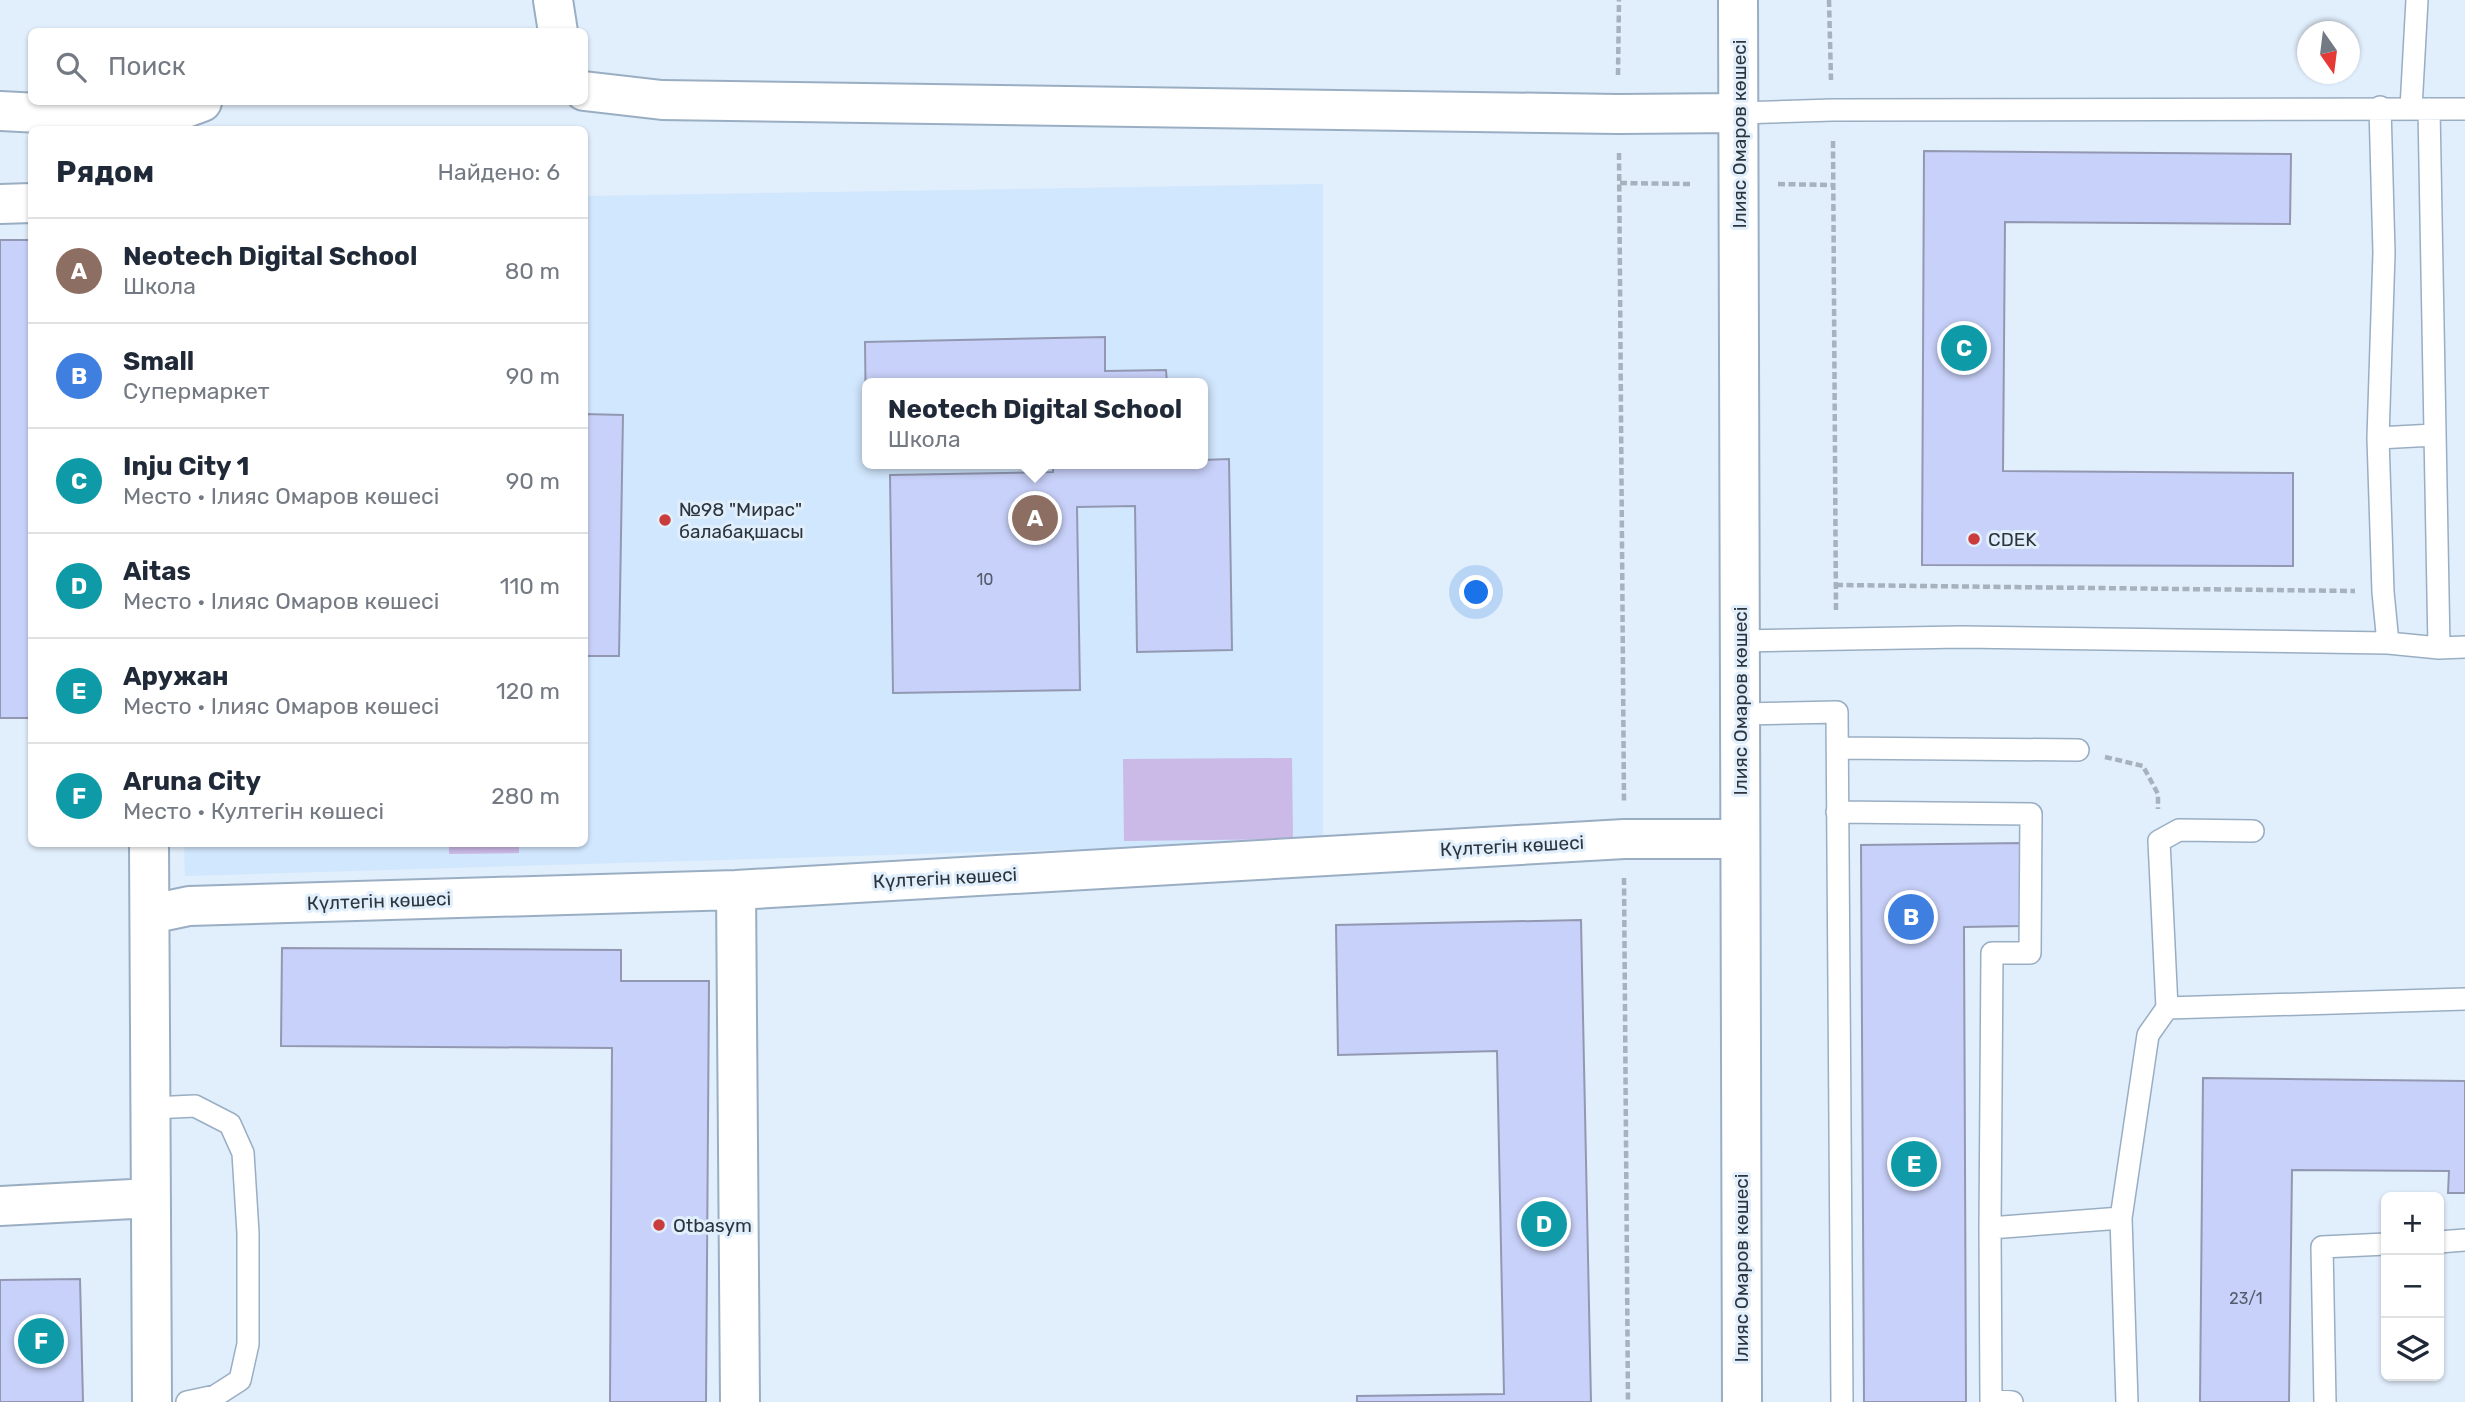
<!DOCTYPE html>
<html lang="ru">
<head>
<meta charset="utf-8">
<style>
  :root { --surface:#fff; --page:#f6f6f7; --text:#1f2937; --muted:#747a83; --line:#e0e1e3; --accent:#2563eb }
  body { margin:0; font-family:Rubik,sans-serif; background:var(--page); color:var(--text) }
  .controls { position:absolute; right:21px; bottom:21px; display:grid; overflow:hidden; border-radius:10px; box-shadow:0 2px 5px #0004 }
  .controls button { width:63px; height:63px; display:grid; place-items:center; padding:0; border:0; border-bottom:2px solid var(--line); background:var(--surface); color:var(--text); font:35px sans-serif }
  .compass { position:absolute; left:2297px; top:21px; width:63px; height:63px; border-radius:50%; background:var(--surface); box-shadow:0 2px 5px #0004; rotate:166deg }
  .you { position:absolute; left:1477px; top:593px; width:24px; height:24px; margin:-18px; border:5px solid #fff; border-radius:50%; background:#1a73e8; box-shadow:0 0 0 10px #1a73e833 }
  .badge { display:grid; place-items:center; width:46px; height:46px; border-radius:50%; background:var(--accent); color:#fff; font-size:23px; font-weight:700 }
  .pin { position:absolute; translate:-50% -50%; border:4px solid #fff; box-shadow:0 2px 7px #0006 }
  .popup { position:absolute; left:862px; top:378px; width:346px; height:91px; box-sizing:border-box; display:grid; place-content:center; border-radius:10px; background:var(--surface); filter:drop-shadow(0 2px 5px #0005); font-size:23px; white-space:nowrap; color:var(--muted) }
  .popup b { font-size:26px; color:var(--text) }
  .popup::after { content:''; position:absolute; left:50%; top:100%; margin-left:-14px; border:14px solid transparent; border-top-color:var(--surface) }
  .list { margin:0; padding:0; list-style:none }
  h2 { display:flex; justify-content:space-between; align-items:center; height:91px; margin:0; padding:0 28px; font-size:30px }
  h2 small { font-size:23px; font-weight:400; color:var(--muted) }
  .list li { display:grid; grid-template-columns:46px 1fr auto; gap:21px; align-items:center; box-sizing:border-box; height:105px; padding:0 28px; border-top:2px solid var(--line) }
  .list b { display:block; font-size:26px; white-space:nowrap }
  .list p { margin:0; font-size:23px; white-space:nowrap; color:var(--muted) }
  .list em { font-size:23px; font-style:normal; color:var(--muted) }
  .icon { flex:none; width:38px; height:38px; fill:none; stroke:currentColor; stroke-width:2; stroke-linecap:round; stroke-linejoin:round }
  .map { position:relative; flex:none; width:2465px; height:1402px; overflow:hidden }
  .search { position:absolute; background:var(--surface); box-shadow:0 2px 5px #0004; left:28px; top:28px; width:560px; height:77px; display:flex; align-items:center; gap:18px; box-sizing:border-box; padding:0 24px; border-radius:10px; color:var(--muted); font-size:26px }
  .panel { position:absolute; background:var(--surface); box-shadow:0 2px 5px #0004; left:28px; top:126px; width:560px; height:721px; border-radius:10px }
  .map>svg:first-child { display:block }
</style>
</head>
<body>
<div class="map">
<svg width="2465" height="1402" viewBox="0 0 2465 1402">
  <rect width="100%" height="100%" fill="#e1eefb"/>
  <path fill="#d1e7fd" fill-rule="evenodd" d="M1323,184V842L185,876L184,844H584L585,196ZM867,383H1203V464H867Z"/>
  <path fill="#cbb9e7" d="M1292,758L1293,839L1124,841L1123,759Z
    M449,844H519V853L449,854Z"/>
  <path fill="#c8d1f9" stroke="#9298b1" stroke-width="2" d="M1924,151L2291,154L2290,224L2005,222L2003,471L2293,473V566L1922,565Z
    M0,240H32V718H0Z
    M1105,337V371L1166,370L1167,383H867L866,430L865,342Z
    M584,414L623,415L619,656H584Z
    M1229,459L1232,650L1137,652L1135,506L1077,507L1080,690L893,693L890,475L1053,472V464H1203V460Z
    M2022,843V926L1964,927L1966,1402H1864L1861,845Z
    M1581,920L1591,1402H1357V1396L1504,1394L1497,1051L1338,1055L1336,925Z
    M282,948L621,950V981H709L706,1402H610L612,1048L281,1046Z
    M2203,1078L2465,1081V1193H2448L2449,1171L2292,1170L2289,1402H2200Z
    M80,1279L83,1402H0V1280Z"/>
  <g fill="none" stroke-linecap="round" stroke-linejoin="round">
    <g stroke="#9aaec3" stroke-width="24">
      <path id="lane" d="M2380,107L2384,253L2378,438L2383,592L2388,643
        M2411,108L2417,0
        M2429,109L2439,648
        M1739,113L1832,110L2465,109
        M2378,438L2434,435
        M1740,641L1961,637L2388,643L2439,648L2465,647
        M1740,714L1837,712L1842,1402
        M1838,748L2078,750
        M1837,812L2031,814L2030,953H1992L1990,1228
        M2167,1008L2159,841L2179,830L2253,831
        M152,1108L195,1106L230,1124L243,1153L248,1233V1344L240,1380L215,1396L187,1402
        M2121,1218L2148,1035L2167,1008L2465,999
        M2439,1242L2465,1240
        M2012,1402L1991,1400L1990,1228L2121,1218L2127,1402
        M2325,1402L2322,1247L2386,1244"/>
    </g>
    <g stroke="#9aaec3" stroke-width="42">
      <path id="street" d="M553,0L558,32
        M1738,0L1742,1402
        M584,91L662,100L1618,114L1739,113
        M0,111L156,119
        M154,130L156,119L202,102
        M0,204L32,203
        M149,844L152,1402
        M736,890L740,1402
        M151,914L189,906L736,890L1624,839H1740
        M0,1206L151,1198"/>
    </g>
    <path stroke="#a6b2bd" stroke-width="4.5" stroke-dasharray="7 3.5" stroke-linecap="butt" d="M1829,0L1831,80
      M1618,75L1619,0
      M1833,141L1836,612
      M1619,153L1624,803
      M1620,183L1690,184
      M1778,184L1833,185
      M1836,585L2355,591
      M2105,757L2143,766L2158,794V809
      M1624,878L1628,1402"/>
    <use href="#lane" stroke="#fff" stroke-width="21"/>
    <use href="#street" stroke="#fff" stroke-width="38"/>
  </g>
  <g fill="#ca3b3b" stroke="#e1eefb" stroke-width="2.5">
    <circle cx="665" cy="520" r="7"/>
    <circle cx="1974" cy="539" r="7"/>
    <circle cx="659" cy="1225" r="7"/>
  </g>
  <g text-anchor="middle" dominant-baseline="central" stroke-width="6" stroke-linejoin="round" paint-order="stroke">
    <g font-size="16" fill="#535c6c">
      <text x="985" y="579">10</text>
      <text x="2246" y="1298">23/1</text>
    </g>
    <g font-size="19" fill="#2c353d" stroke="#e1eefb">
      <text transform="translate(1739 134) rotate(-90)">Ілияс Омаров көшесі</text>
      <text transform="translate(1740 701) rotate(-90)">Ілияс Омаров көшесі</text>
      <text transform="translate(1512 846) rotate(-3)">Күлтегін көшесі</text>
      <text transform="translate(945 878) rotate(-3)">Күлтегін көшесі</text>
      <text transform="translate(379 901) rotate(-2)">Күлтегін көшесі</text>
      <text transform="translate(1741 1268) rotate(-90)">Ілияс Омаров көшесі</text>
    </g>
    <g font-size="19" fill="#2c353d" stroke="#e1eefb" text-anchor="start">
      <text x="679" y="509">№98 "Мирас"<tspan x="679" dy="22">балабақшасы</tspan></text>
      <text x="1988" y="539">CDEK</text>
      <text x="673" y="1225">Otbasym</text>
    </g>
  </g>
</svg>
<div class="controls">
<button>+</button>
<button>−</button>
<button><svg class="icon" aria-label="layers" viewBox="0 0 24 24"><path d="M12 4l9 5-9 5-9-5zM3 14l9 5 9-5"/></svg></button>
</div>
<svg class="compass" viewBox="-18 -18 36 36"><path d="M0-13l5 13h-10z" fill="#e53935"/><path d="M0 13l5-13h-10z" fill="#747a83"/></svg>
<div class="you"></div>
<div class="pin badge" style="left:1035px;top:518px;background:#8d6e63">A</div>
<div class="popup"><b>Neotech Digital School</b>Школа</div>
<div class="pin badge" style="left:1911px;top:917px;background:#3f7fe0">B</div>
<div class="pin badge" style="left:1964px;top:348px;background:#0f9aa8">C</div>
<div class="pin badge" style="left:1544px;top:1224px;background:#0f9aa8">D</div>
<div class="pin badge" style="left:1914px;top:1164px;background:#0f9aa8">E</div>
<div class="pin badge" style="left:41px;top:1341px;background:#0f9aa8">F</div>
<div class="search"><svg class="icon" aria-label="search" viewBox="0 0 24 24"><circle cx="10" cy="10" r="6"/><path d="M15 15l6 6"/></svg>Поиск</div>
<section class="panel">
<h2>Рядом<small>Найдено: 6</small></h2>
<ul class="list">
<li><span class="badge" style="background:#8d6e63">A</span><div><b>Neotech Digital School</b><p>Школа</p></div><em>80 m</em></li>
<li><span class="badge" style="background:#3f7fe0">B</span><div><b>Small</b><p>Супермаркет</p></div><em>90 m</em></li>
<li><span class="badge" style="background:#0f9aa8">C</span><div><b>Inju City 1</b><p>Место · Ілияс Омаров көшесі</p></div><em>90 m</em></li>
<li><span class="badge" style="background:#0f9aa8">D</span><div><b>Aitas</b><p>Место · Ілияс Омаров көшесі</p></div><em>110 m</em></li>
<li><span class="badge" style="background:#0f9aa8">E</span><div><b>Аружан</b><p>Место · Ілияс Омаров көшесі</p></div><em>120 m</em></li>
<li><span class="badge" style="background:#0f9aa8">F</span><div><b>Aruna City</b><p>Место · Култегін көшесі</p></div><em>280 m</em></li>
</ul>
</section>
</div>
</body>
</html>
